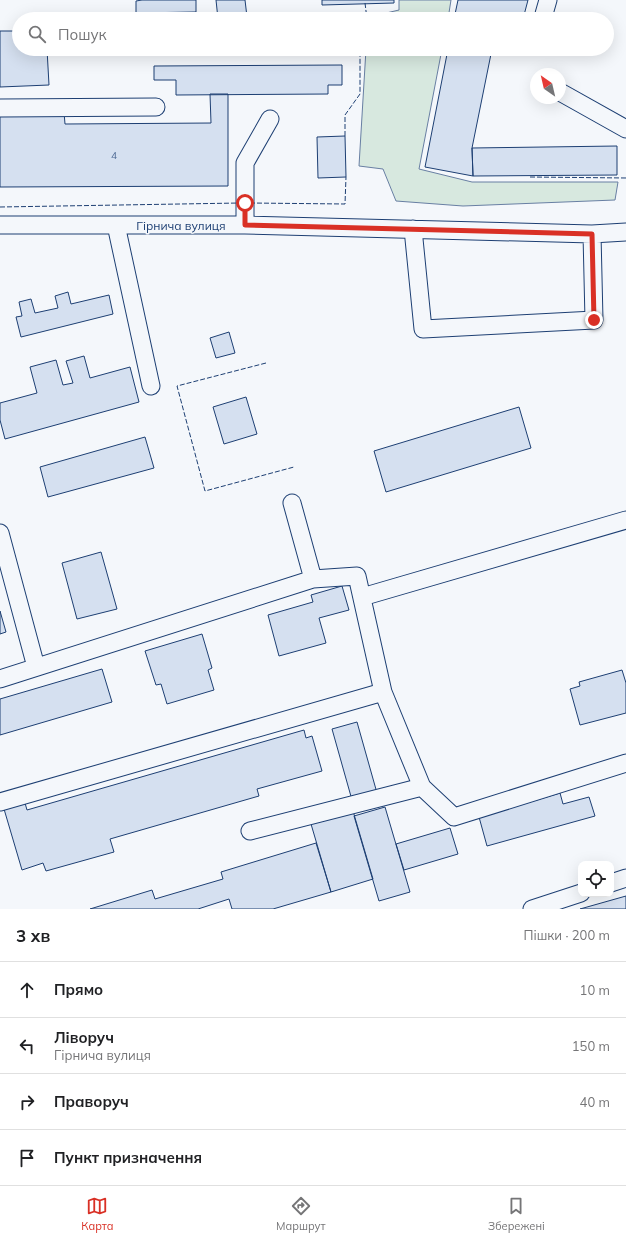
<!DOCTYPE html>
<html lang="uk">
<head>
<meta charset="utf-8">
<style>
  :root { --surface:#fff; --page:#f6f6f6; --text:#202124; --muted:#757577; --line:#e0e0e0; --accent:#d93025 }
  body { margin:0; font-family:Mulish,sans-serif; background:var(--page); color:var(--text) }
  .controls { position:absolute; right:12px; bottom:12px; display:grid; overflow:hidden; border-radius:8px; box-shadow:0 4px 16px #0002 }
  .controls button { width:36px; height:36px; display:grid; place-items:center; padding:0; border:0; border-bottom:1px solid var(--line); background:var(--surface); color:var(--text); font:20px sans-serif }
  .compass { position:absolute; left:530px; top:68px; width:36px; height:36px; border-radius:50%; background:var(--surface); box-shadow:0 4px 16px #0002; rotate:326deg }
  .stop { position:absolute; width:12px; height:12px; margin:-9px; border:3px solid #d93025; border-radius:50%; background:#fff }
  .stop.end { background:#d93025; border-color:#fff; box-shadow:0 1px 4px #0008 }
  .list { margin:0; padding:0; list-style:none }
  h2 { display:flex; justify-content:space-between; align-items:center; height:52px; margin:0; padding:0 16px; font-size:17px }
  h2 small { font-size:13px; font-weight:400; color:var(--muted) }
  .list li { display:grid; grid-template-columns:26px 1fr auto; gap:12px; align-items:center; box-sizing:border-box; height:56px; padding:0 16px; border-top:1px solid var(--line) }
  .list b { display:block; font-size:15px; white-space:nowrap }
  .list p { margin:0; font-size:13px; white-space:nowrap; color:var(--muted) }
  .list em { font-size:13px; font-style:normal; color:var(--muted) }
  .icon { flex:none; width:22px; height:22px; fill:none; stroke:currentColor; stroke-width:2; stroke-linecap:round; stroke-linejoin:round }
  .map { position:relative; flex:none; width:626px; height:909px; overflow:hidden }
  .search { position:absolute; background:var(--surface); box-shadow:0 4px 16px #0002; left:12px; right:12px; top:12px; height:44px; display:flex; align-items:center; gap:10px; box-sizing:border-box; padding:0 14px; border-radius:22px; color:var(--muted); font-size:15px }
  .sheet { height:276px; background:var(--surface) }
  nav { display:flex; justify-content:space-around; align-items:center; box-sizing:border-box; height:56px; border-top:1px solid var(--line); background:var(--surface); font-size:11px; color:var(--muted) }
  nav a { display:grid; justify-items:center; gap:2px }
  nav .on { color:var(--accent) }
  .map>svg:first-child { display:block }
</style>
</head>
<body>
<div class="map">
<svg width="626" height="909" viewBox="0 0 626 909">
  <rect width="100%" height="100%" fill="#f4f7fb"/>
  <path fill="#d7e8df" stroke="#687fa3" d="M399,0H451L448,19H379L382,14L399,10Z
    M366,49H442L419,169L472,182H618L615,200L463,206L396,201L383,169L359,166Z"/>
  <path fill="#d5e0f0" stroke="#1d3f73" d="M142,0H196V12L136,13V1Z
    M216,0H245L247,17L218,19Z
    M322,0H394V3L322,5Z
    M458,0H528L523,19H454Z
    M0,31H19V49H47L49,85L0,87Z
    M448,49H492L472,148L473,176L425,167Z
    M567,49H585L584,53Z
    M342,65V85H328V94L176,95V80H154V66Z
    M210,94H228V186L0,187V112H64L65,124L211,123Z
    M345,136L346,177L318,178L317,137Z
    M617,146V175L473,176L472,148Z
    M68,292L71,304L109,295L113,314L21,337L16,317L22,316L19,302L31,299L35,313L58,308L55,296Z
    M229,332L235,353L216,358L210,338Z
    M84,356L90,378L130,367L139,402L5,439L0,420V403L37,393L30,367L56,360L63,385L73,383L66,361Z
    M246,397L257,434L224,444L213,407Z
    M519,407L531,448L386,492L374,451Z
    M145,437L154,468L48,497L40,467Z
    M101,552L117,609L77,619L62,563Z
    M342,586L349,610L319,618L326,643L279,656L268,615L313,602L311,595Z
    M0,611L6,632L0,634Z
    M202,634L212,668L208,670L214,690L167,704L161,684L156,685L145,651Z
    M102,669L112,702L0,735V699Z
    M622,670L626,683V713L580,725L570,689L580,686L579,682Z
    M357,722L377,793L352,800L332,729Z
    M304,730L306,738L312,736L322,771L257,789L259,796L110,839L114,852L46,871L43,863L22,870L4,809L25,803L27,810Z
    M560,793L563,804L589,797L595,816L487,846L479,817Z
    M385,807L410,892L379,901L354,816Z
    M353,811L373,879L331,892L311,824Z
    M450,828L458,854L404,870L396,844Z
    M316,843L331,892L273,909H232L229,899L198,909H90L152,890L155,899L223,879L221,872Z
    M626,896V909H580Z"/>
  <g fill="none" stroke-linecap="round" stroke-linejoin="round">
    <g stroke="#1d3f73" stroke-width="19">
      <path id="minor" d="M544,14L548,0
        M560,92L626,129
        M0,108L156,107
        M0,225H245L592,234L626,232
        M116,225L151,386
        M245,225V163L270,119
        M413,229L423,329L594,320L592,234
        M292,503L313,579L357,576L383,692
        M0,533L36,667
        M362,597L626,520
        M0,679L313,579
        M0,802L383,692L422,787
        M250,831L422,787L454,817L626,763
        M611,883L626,878
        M532,909L581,893"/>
    </g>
    <use href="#minor" stroke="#f4f7fb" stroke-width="17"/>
    <path stroke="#1d3f73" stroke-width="1" stroke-dasharray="5 2" stroke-linecap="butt" d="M365,3L367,19
      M345,136V115L360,94V49
      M530,177L626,178
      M250,203L345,204L346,177
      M0,207L240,203
      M266,363L177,386L205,491L294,467"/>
  </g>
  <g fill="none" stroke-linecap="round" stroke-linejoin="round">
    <path stroke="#d93025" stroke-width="5" d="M245,203V225L592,234L594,320"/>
  </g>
  <g text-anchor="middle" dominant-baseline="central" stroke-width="3" stroke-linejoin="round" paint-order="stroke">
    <g font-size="10" fill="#4b6792">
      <text x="114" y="155">4</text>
    </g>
    <g font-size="12" fill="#1d3f73" stroke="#f4f7fb">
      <text x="181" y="225">Гірнича вулиця</text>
    </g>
  </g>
</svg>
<div class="controls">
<button><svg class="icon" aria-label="locate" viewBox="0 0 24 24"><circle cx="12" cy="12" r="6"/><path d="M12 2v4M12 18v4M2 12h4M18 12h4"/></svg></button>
</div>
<svg class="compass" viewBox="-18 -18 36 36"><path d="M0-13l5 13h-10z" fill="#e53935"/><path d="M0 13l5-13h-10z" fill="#757577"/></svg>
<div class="stop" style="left:245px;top:203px"></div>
<div class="stop end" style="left:594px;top:320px"></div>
<div class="search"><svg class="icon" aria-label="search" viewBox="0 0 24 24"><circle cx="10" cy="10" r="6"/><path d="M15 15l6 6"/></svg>Пошук</div>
</div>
<section class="sheet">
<h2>3 хв<small>Пішки · 200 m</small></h2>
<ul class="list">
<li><svg class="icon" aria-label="ahead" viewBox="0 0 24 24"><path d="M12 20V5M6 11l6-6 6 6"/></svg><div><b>Прямо</b></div><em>10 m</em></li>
<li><svg class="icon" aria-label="left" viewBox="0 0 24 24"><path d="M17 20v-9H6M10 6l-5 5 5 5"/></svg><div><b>Ліворуч</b><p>Гірнича вулиця</p></div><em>150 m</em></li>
<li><svg class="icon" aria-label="right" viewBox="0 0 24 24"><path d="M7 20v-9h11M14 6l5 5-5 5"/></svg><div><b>Праворуч</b></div><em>40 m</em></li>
<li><svg class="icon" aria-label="arrive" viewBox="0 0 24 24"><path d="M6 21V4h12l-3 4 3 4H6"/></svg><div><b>Пункт призначення</b></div></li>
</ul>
</section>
<nav>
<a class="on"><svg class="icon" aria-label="map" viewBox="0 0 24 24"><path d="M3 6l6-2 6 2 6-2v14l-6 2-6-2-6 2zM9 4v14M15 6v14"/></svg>Карта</a>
<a><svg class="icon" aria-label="directions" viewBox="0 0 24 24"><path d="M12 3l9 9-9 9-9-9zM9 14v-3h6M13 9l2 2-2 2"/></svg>Маршрут</a>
<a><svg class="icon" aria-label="saved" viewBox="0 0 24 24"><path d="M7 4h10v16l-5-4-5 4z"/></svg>Збережені</a>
</nav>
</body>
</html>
